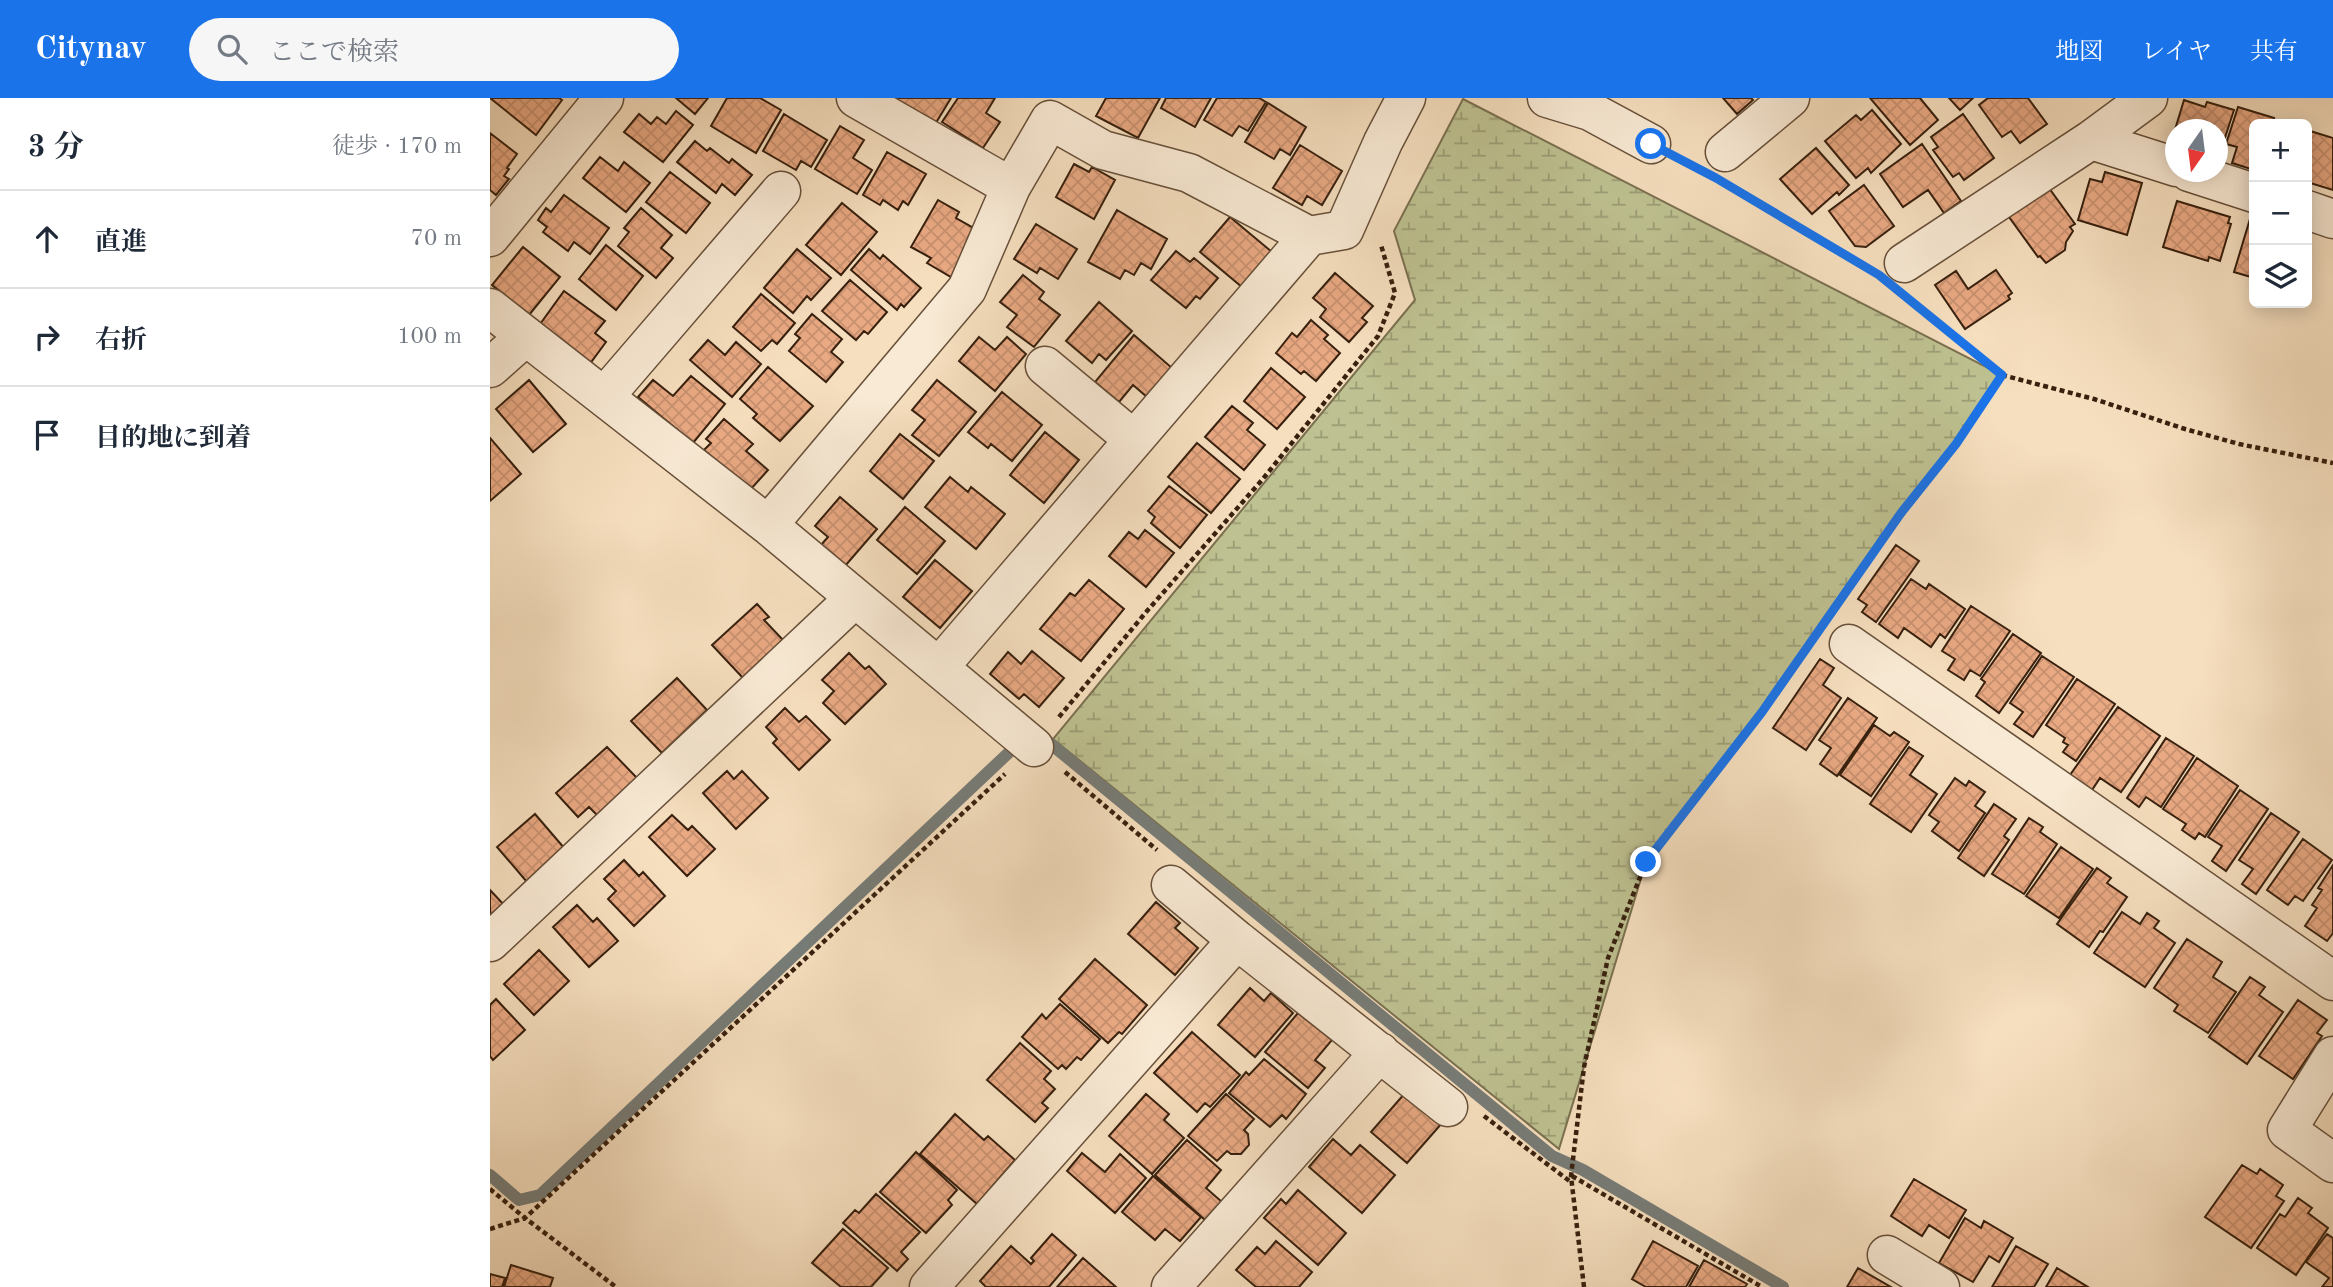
<!DOCTYPE html>
<html lang="ja">
<head>
<meta charset="utf-8">
<style>
  :root { --surface:#fff; --page:#f6f6f7; --text:#1f2937; --muted:#747a83; --line:#e0e1e3; --accent:#1a73e8 }
  body { margin:0; font-family:"Old Standard TT","Noto Serif JP",serif; background:var(--page); color:var(--text) }
  .controls { position:absolute; right:21px; top:21px; display:grid; overflow:hidden; border-radius:10px; box-shadow:0 4px 18px #0003 }
  .controls button { width:63px; height:63px; display:grid; place-items:center; padding:0; border:0; border-bottom:2px solid var(--line); background:var(--surface); color:var(--text); font:35px sans-serif }
  .compass { position:absolute; left:1675px; top:21px; width:63px; height:63px; border-radius:50%; background:var(--surface); box-shadow:0 4px 18px #0003; rotate:194deg }
  .stop { position:absolute; width:21px; height:21px; margin:-16px; border:5px solid #1a73e8; border-radius:50%; background:#fff }
  .stop.end { background:#1a73e8; border-color:#fff; box-shadow:0 2px 7px #0008 }
  .list { margin:0; padding:0; list-style:none }
  h2 { display:flex; justify-content:space-between; align-items:center; height:91px; margin:0; padding:0 28px; font-size:30px }
  h2 small { font-size:23px; font-weight:400; color:var(--muted) }
  .list li { display:grid; grid-template-columns:46px 1fr auto; gap:21px; align-items:center; box-sizing:border-box; height:98px; padding:0 28px; border-top:2px solid var(--line) }
  .list b { display:block; font-size:26px; white-space:nowrap }
  .list em { font-size:23px; font-style:normal; color:var(--muted) }
  .icon { flex:none; width:38px; height:38px; fill:none; stroke:currentColor; stroke-width:2; stroke-linecap:round; stroke-linejoin:round }
  .map { position:relative; flex:none; width:1843px; height:1189px; overflow:hidden }
  header { display:flex; align-items:center; gap:42px; box-sizing:border-box; height:98px; padding:0 35px; background:var(--accent); color:#fff }
  header strong { font-size:33px }
  nav { display:flex; gap:38px; margin-inline-start:auto; font-size:24px }
  .search { width:490px; height:63px; background:var(--page); display:flex; align-items:center; gap:18px; box-sizing:border-box; padding:0 24px; border-radius:38px; color:var(--muted); font-size:26px }
  main { display:flex }
  aside { flex:1; background:var(--surface) }
  .map>svg:first-child { display:block }
</style>
</head>
<body>
<header>
<strong>Citynav</strong>
<div class="search"><svg class="icon" aria-label="search" viewBox="0 0 24 24"><circle cx="10" cy="10" r="6"/><path d="M15 15l6 6"/></svg>ここで検索</div>
<nav><a>地図</a><a>レイヤ</a><a>共有</a></nav>
</header>
<main>
<aside>
<h2>3 分<small>徒歩 · 170 m</small></h2>
<ul class="list">
<li><svg class="icon" aria-label="ahead" viewBox="0 0 24 24"><path d="M12 20V5M6 11l6-6 6 6"/></svg><div><b>直進</b></div><em>70 m</em></li>
<li><svg class="icon" aria-label="right" viewBox="0 0 24 24"><path d="M7 20v-9h11M14 6l5 5-5 5"/></svg><div><b>右折</b></div><em>100 m</em></li>
<li><svg class="icon" aria-label="arrive" viewBox="0 0 24 24"><path d="M6 21V4h12l-3 4 3 4H6"/></svg><div><b>目的地に到着</b></div></li>
</ul>
</aside>
<div class="map">
<svg width="1843" height="1189" viewBox="0 0 1843 1189">
  <defs>
    <pattern id="wetland-marsh" width="20" height="14" patternUnits="userSpaceOnUse" patternTransform="scale(1.75)"><rect width="20" height="14" fill="#bec191"/><path d="M1 5h8M5 5V1M11 12h8M15 12V8" fill="none" stroke="#9b9c75"/></pattern>
    <pattern id="building-cross-hatch" width="8" height="8" patternUnits="userSpaceOnUse" patternTransform="scale(1.75)"><rect width="8" height="8" fill="#e9a983"/><path d="M0 0l8 8M0 8l8-8" fill="none" stroke="#c89170"/></pattern>
  </defs>
  <rect width="100%" height="100%" fill="#f6dfbf"/>
  <filter id="stains"><feTurbulence type="fractalNoise" baseFrequency=".00286" numOctaves="4"/><feColorMatrix values="0 0 0 0 .2 0 0 0 0 .09 0 0 0 0 .02 0 0 0 .5 -.17"/></filter>
  <radialGradient id="worn" r=".72"><stop offset=".6" stop-color="#630" stop-opacity="0"/><stop offset="1" stop-color="#630" stop-opacity=".3"/></radialGradient>
  <path fill="url(#wetland-marsh)" stroke="#7a7050" stroke-width="2" d="M973,1L1512,277L1272,614L1156,764L1069,1051L563,641L925,202L904,133Z"/>
  <g fill="none" stroke-linecap="round" stroke-linejoin="round">
    <path stroke="#777c77" stroke-width="12" d="M551,638L1062,1058L1093,1072L1293,1189
      M0,1077L29,1102L50,1097L530,644"/>
  </g>
  <path fill="url(#building-cross-hatch)" stroke="#37200e" stroke-width="2" d="M0,0H69L72,2L46,37Z
    M186,0H218L205,16Z
    M237,0H270L291,12L266,55L221,28Z
    M399,0H461L444,28Z
    M468,0H505L496,15L510,24L493,50L452,24Z
    M616,0H670L648,40L606,18Z
    M676,0H721L705,29L671,10Z
    M727,0H769L776,4L758,33L749,28L742,38L714,22Z
    M1233,0H1261L1263,2L1247,16Z
    M1380,0H1430L1448,22L1420,47Z
    M1459,0H1483L1470,12Z
    M1498,0H1538L1557,26L1530,45L1521,33L1512,39L1489,7Z
    M1694,2L1715,9L1717,4L1744,12L1728,61V32H1686V36L1684,35Z
    M1694,2L1715,9L1717,4L1744,12L1728,61V32H1686V36L1684,35Z
    M778,5L816,29L800,57L790,51L784,61L755,44Z
    M1748,9L1784,20L1782,26H1764V72L1742,65L1747,49L1736,46Z
    M1748,9L1784,20L1782,26H1764V72L1742,65L1747,49L1736,46Z
    M1382,12L1411,46L1381,75L1378,70L1366,80L1335,43L1366,17L1371,22Z
    M186,13L203,27L173,64L134,34L149,16L161,26L167,19L176,26Z
    M294,16L337,42L321,69L311,63L306,72L273,53Z
    M1473,16L1504,60L1474,82L1469,75L1463,79L1443,52L1448,49L1441,39Z
    M350,28L374,42L363,60L382,72L367,96L325,71Z
    M1817,32L1843,40V92L1817,84Z
    M1817,32L1843,40V92L1817,84Z
    M0,35L27,56L17,70L19,71L14,78L19,81L6,97L0,92Z
    M205,43L217,53L220,50L239,65L242,61L262,77L245,97L232,86L226,95L187,64Z
    M1432,46L1471,103L1454,115L1438,92L1413,109L1390,76Z
    M810,47L852,73L832,107L817,98L812,107L783,90Z
    M1326,50L1359,87L1349,97L1347,94L1322,116L1290,81Z
    M397,54L436,76L418,107L413,103L408,112L393,102L390,107L373,97Z
    M110,59L128,73L134,64L160,85L136,114L93,80Z
    M584,66L599,74L602,69L625,82L604,121L566,99Z
    M180,74L220,105L196,135L156,104Z
    M1615,74L1652,85L1637,137L1588,122L1600,81L1612,84Z
    M1615,74L1652,85L1637,137L1588,122L1600,81L1612,84Z
    M1374,87L1404,128L1376,149L1365,148L1339,113Z
    M1559,90L1585,126L1580,129L1583,133L1576,144L1575,152L1556,165L1550,158L1548,159L1519,119Z
    M1559,90L1585,126L1580,129L1583,133L1576,144L1575,152L1556,165L1550,158L1548,159L1519,119Z
    M74,97L119,130L100,156L84,144L78,153L53,134L57,129L48,122L56,110L61,114Z
    M448,102L469,114L466,120L487,132L461,179L437,165L441,160L421,149Z
    M1687,103L1740,119L1738,125L1741,126L1730,163L1719,159L1718,163L1673,149Z
    M1687,103L1740,119L1738,125L1741,126L1730,163L1719,159L1718,163L1673,149Z
    M352,105L387,134L351,177L316,147Z
    M151,110L182,137L171,150L183,160L166,180L128,148L139,134L134,130Z
    M627,112L677,141L661,171L651,165L644,177L635,172L630,181L598,164Z
    M740,119L782,154L752,189L710,154Z
    M1760,121L1764,122V180L1744,174Z
    M1760,121L1764,122V180L1744,174Z
    M546,126L587,151L568,181L550,170L547,175L524,161Z
    M116,147L153,178L126,212L89,181Z
    M33,149L70,179L39,217L2,187Z
    M307,151L341,180L321,202L317,198L303,215L274,190Z
    M379,151L390,161L393,157L431,190L414,209L411,206L407,212L361,172Z
    M686,153L700,164L704,160L728,180L710,201L706,198L696,210L661,182Z
    M1506,172L1522,195L1518,198L1520,201L1475,231L1445,187L1466,173L1478,191Z
    M1506,172L1522,195L1518,198L1520,201L1475,231L1445,187L1466,173L1478,191Z
    M845,175L883,208L872,220L877,224L859,244L830,219L836,211L823,200Z
    M533,177L554,194L549,201L570,217L544,249L517,229L527,217L510,204Z
    M360,182L397,214L378,236L374,233L366,242L332,213Z
    M74,193L115,223L105,235L116,244L99,267L48,229Z
    M271,196L305,225L287,246L282,242L271,253L243,229Z
    M609,204L642,233L616,262L609,256L602,265L576,243Z
    M322,216L352,241L341,254L353,264L336,284L299,253L310,240L305,236Z
    M821,222L838,237L834,241L850,255L826,283L814,273L811,276L786,255L802,235L807,239Z
    M644,237L682,270L657,299L643,287L629,304L605,284Z
    M489,239L505,252L517,239L536,256L505,293L469,263Z
    M218,242L235,257L246,244L271,266L242,299L200,262Z
    M278,269L323,308L290,343L263,320L267,316L250,301Z
    M781,270L815,299L787,331L754,303Z
    M201,278L235,306L203,345L148,299L163,282L183,298Z
    M39,282L76,326L43,354L6,311Z
    M447,282L486,314L449,358L422,337L435,322L422,312Z
    M512,294L552,327L522,363L501,346L498,350L478,334Z
    M742,308L763,325L757,332L775,347L754,372L715,339Z
    M234,321L263,346L256,353L278,372L260,392L214,352L221,345L216,341Z
    M555,334L589,362L554,405L520,377Z
    M410,336L444,363L413,401L380,373Z
    M0,340L31,376L0,403Z
    M707,345L750,381L721,415L678,379Z
    M460,379L478,394L481,389L515,416L486,451L435,409Z
    M679,388L717,417L690,450L661,425L665,419L658,413Z
    M350,399L387,431L355,468L331,447L338,439L325,428Z
    M415,409L455,443L427,476L387,442Z
    M655,432L684,455L656,489L619,458L639,434L648,441Z
    M1406,447L1429,463L1386,524L1372,514L1377,507L1368,501Z
    M445,462L482,493L450,530L413,499Z
    M1421,481L1436,491L1439,486L1475,511L1455,540L1450,536L1441,549L1414,530L1408,540L1389,526Z
    M599,482L634,511L591,563L550,531L580,495L585,498Z
    M267,506L279,519L274,522L293,542L253,580L222,547Z
    M1481,508L1520,533L1490,578L1480,572L1474,582L1458,572L1465,561L1452,553Z
    M1523,536L1551,555L1509,615L1486,598L1495,584L1491,581Z
    M542,553L574,580L549,609L534,596L529,601L500,576L518,554L531,566Z
    M359,555L375,571L379,568L396,586L355,626L333,605L344,593L332,582Z
    M1552,558L1584,579L1543,639L1524,626L1533,614L1520,605Z
    M1330,561L1344,570L1333,587L1351,600L1316,652L1283,630Z
    M187,580L217,612L172,655L141,623Z
    M1587,581L1625,606L1586,663L1573,654L1578,647L1573,644L1575,640L1556,627Z
    M1358,600L1387,620L1347,678L1330,666L1341,650L1329,642Z
    M1628,609L1670,638L1631,694L1610,680L1602,692L1580,677Z
    M295,610L309,624L316,618L340,642L309,672L283,645L287,641L276,629Z
    M1384,627L1400,638L1404,634L1419,644L1381,698L1350,677Z
    M1676,640L1704,658L1671,709L1656,699L1649,709L1637,700Z
    M117,649L147,680L107,717L99,709L88,719L66,695Z
    M1419,649L1433,658L1420,677L1447,696L1421,734L1380,706Z
    M1707,660L1748,688L1715,739L1709,735L1705,741L1692,732L1696,726L1673,711Z
    M237,673L244,681L252,673L278,700L246,731L213,695Z
    M1465,680L1476,688L1479,683L1495,694L1485,708L1495,715L1469,753L1442,733L1449,724L1439,717Z
    M1750,692L1778,711L1736,773L1722,763L1732,748L1718,739Z
    M1504,706L1526,721L1514,738L1519,742L1494,778L1468,760Z
    M1781,715L1809,734L1766,796L1752,786L1763,771L1749,762Z
    M45,716L75,751L37,784L7,749Z
    M182,717L198,732L202,728L225,751L197,778L159,739Z
    M1539,720L1553,729L1550,734L1567,746L1534,796L1502,776Z
    M1813,741L1842,762L1813,803L1805,798L1798,807L1777,792Z
    M1571,749L1603,771L1569,820L1536,798Z
    M134,762L149,778L153,774L175,798L144,828L118,801L126,793L114,781Z
    M1843,767V835L1837,843L1815,828L1827,810L1822,807L1832,792L1828,790Z
    M1607,770L1621,780L1617,785L1637,799L1613,834L1610,833L1599,849L1567,826Z
    M0,792L15,808L0,821Z
    M666,804L690,825L685,830L708,850L685,877L638,836Z
    M87,807L103,824L107,820L128,843L99,869L63,829Z
    M1632,814L1650,826L1657,815L1669,823L1664,830L1685,845L1655,889L1604,855Z
    M1697,841L1732,864L1723,879L1746,894L1718,935L1684,913L1688,907L1664,890Z
    M49,852L79,883L44,917L14,886Z
    M605,861L657,907L632,936L629,934L618,945L569,901Z
    M1760,879L1775,889L1769,897L1793,914L1757,966L1719,939Z
    M760,890L774,903L781,895L803,915L765,959L728,927Z
    M6,901L35,932L3,962L0,958V907Z
    M1808,902L1837,922L1827,935L1832,938L1803,981L1769,958Z
    M570,906L610,941L591,962L587,959L576,971L572,967L568,971L532,939L552,916L556,921Z
    M808,915L842,942L825,962L835,970L818,990L775,954Z
    M702,934L750,977L720,1009L715,1005L707,1014L664,975Z
    M530,945L561,973L554,981L565,991L552,1005L558,1010L545,1024L497,982Z
    M774,961L816,996L796,1021L792,1017L780,1029L739,995L756,974L759,977Z
    M916,994L952,1025L917,1065L881,1034Z
    M656,996L679,1016L674,1022L694,1040L662,1076L619,1038Z
    M736,996L764,1021L754,1032L758,1036L759,1047L751,1056H741L737,1053L727,1063L698,1038Z
    M465,1016L494,1042L498,1038L525,1062L487,1106L430,1056Z
    M843,1041L861,1057L870,1047L905,1077L872,1115L819,1069Z
    M697,1042L731,1072L716,1090L732,1104L715,1122L665,1077Z
    M426,1054L467,1092L458,1102L462,1107L436,1135L390,1094Z
    M592,1055L615,1074L630,1056L656,1080L625,1115L577,1073Z
    M1752,1067L1767,1076L1770,1071L1793,1087L1786,1098L1794,1103L1761,1150L1715,1119Z
    M663,1078L711,1119L690,1143L675,1131L665,1142L632,1114Z
    M1424,1081L1476,1112L1459,1140L1439,1127L1432,1138L1401,1118Z
    M808,1092L856,1135L828,1167L774,1120L791,1101L796,1106Z
    M386,1096L430,1134L411,1154L418,1161L407,1173L353,1125L365,1112L369,1115Z
    M1808,1100L1822,1110L1818,1115L1838,1130L1806,1177L1767,1150L1790,1116L1795,1119Z
    M1475,1120L1491,1130L1494,1123L1523,1140L1509,1164L1499,1158L1483,1184L1449,1165Z
    M353,1131L398,1170L381,1189H351L322,1165Z
    M562,1136L586,1157L559,1189H496L490,1183L521,1148L541,1166L544,1163L541,1160Z
    M1837,1136L1843,1140V1189H1832L1839,1180L1816,1164Z
    M786,1143L822,1174L809,1189H766L746,1172L767,1149L775,1156Z
    M1163,1143L1208,1168L1196,1189H1156L1142,1181Z
    M1526,1148L1558,1166L1544,1189H1502Z
    M593,1160L626,1189H567Z
    M1214,1162L1257,1186L1255,1189H1199Z
    M21,1167L63,1180L60,1189H14Z
    M1368,1170L1401,1189H1357Z
    M1567,1170L1598,1189H1556Z
    M0,1176L15,1180L12,1189H0Z"/>
  <g fill="none" stroke-linecap="round" stroke-linejoin="round">
    <g stroke="#67503a" stroke-width="41">
      <path id="minor" d="M1057,0L1100,13L1161,46
        M1601,42L1658,0
        M1235,54L1300,0
        M1699,74L1764,95
        M1817,112L1843,121
        M819,138L854,132L893,44L916,0
        M0,139L114,0
        M1414,165L1601,42L1686,69
        M0,210L278,427L544,649
        M555,268L643,341
        M0,270L36,238
        M114,299L291,93
        M278,427L477,191L521,89L366,0
        M1359,546L1843,883
        M449,569L819,138L699,75L613,52L560,22L521,89
        M681,787L747,842L958,1009
        M0,844L365,500
        M1843,958L1797,1032L1843,1065
        M1397,1157L1450,1189
        M439,1189L747,842
        M681,1189L890,954"/>
    </g>
    <path stroke="#37200e" stroke-width="4.5" stroke-dasharray="5 3.5" stroke-linecap="butt" d="M1244,91L1375,169
      M1512,277L1604,301L1695,331L1749,346L1843,365
      M1346,508C1401,430 1459,356 1512,277L1422,204
      M569,619L657,513L772,382L888,238L905,195L891,147
      M575,674L667,752
      M994,1018L1082,1085
      M1082,1078L1272,1189
      M0,1091L35,1120L126,1189
      M0,1131L35,1120L515,676
      M1094,1189L1081,1078L1094,969L1118,860L1156,764L1272,614L1319,547"/>
    <use href="#minor" stroke="#f9ead5" stroke-width="38"/>
  </g>
  <g fill="none" stroke-linecap="round" stroke-linejoin="round">
    <path stroke="#1a73e8" stroke-width="9" d="M1156,764L1272,614L1411,415L1466,346L1512,277L1389,177L1226,80L1161,46"/>
  </g>
  <rect width="100%" height="100%" filter="url(#stains)"/>
  <rect width="100%" height="100%" fill="url(#worn)"/>
</svg>
<div class="controls">
<button>+</button>
<button>−</button>
<button><svg class="icon" aria-label="layers" viewBox="0 0 24 24"><path d="M12 4l9 5-9 5-9-5zM3 14l9 5 9-5"/></svg></button>
</div>
<svg class="compass" viewBox="-18 -18 36 36"><path d="M0-13l5 13h-10z" fill="#e53935"/><path d="M0 13l5-13h-10z" fill="#747a83"/></svg>
<div class="stop" style="left:1161px;top:46px"></div>
<div class="stop end" style="left:1156px;top:764px"></div>
</div>
</main>
</body>
</html>
